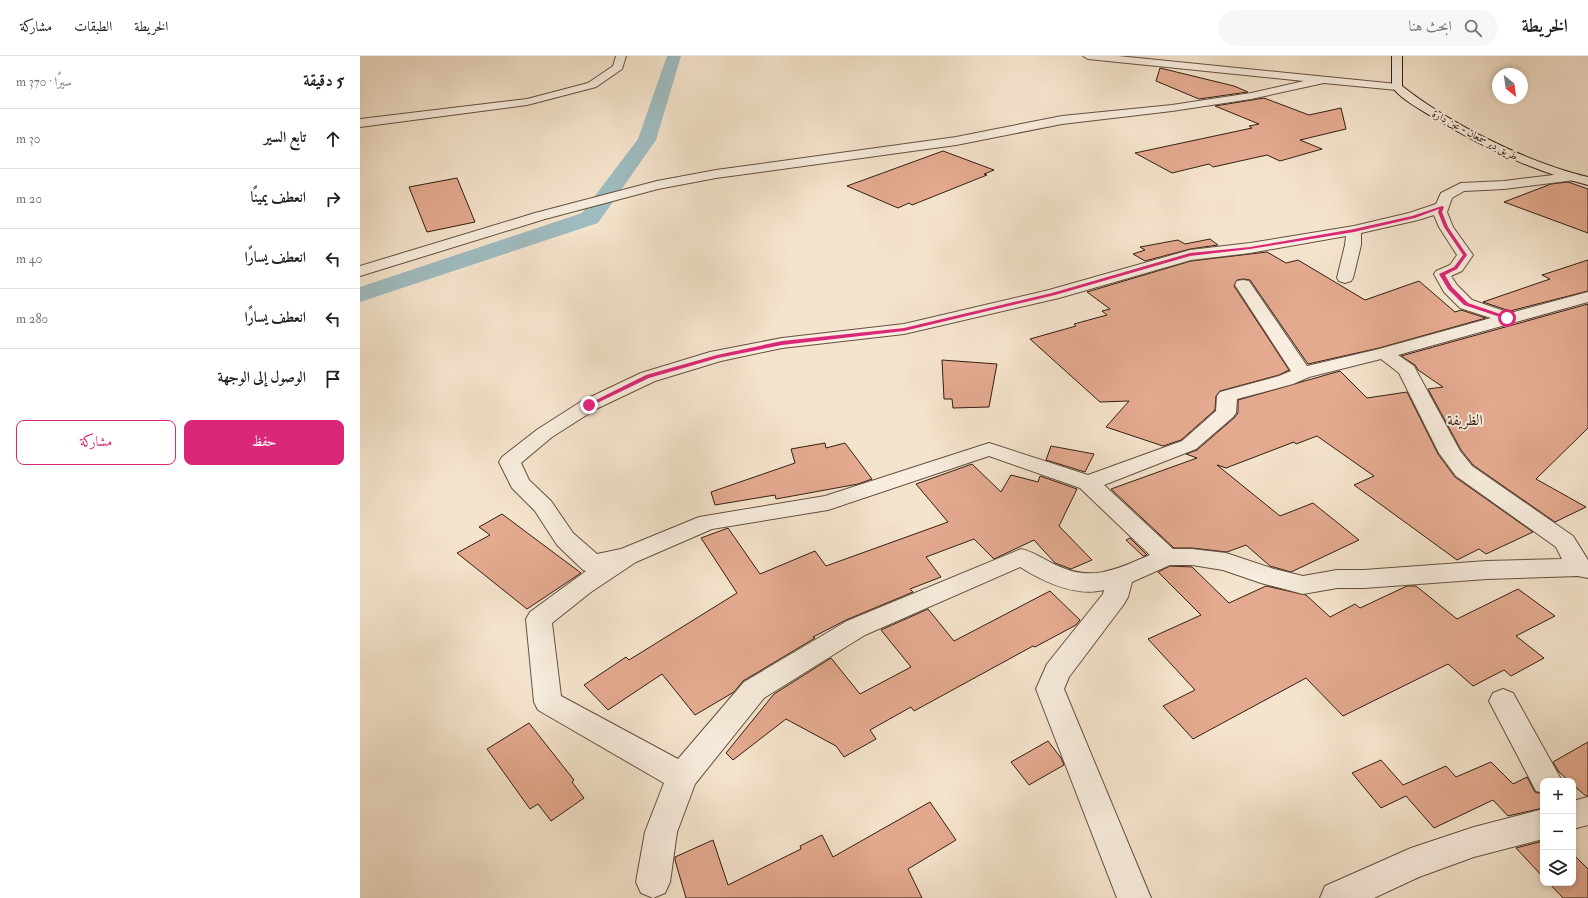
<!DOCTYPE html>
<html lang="ar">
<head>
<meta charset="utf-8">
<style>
  :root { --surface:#fff; --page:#f6f6f6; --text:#222; --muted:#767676; --line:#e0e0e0; --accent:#db2777 }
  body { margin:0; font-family:"IM FELL Double Pica",Amiri,serif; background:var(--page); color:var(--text); direction:rtl }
  .controls { position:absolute; right:12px; bottom:12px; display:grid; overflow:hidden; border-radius:8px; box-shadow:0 2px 6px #0003 }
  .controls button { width:36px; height:36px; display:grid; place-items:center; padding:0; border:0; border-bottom:1px solid var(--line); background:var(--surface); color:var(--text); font:20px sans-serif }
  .compass { position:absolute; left:1132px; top:12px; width:36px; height:36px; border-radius:50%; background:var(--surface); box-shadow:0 2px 6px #0003; rotate:151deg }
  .stop { position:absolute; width:12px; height:12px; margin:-9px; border:3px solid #db2777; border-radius:50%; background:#fff }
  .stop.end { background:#db2777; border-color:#fff; box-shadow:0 1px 4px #0008 }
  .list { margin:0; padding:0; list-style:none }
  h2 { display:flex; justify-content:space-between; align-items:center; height:52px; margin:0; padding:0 16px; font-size:17px }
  h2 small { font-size:13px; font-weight:400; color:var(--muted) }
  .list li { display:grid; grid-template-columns:26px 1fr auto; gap:12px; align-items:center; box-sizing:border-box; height:60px; padding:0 16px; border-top:1px solid var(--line) }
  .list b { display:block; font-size:15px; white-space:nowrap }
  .list em { font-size:13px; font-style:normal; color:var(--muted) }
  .actions { display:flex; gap:8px; padding:12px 16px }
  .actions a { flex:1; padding:9px 0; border:1px solid var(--accent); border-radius:8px; text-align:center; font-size:14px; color:var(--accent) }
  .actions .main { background:var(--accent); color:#fff }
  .icon { flex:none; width:22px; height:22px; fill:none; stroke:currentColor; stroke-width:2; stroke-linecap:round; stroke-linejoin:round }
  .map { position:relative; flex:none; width:1228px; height:842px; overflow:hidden; direction:ltr }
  header { display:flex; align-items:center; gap:24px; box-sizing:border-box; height:56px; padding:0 20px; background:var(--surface); border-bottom:1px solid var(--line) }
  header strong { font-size:19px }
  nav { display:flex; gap:22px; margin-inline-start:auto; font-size:14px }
  .search { width:280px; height:36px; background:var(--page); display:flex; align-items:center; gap:10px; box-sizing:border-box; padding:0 14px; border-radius:22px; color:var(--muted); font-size:15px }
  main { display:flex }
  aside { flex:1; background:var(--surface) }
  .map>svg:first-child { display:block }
</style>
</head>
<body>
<header>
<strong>الخريطة</strong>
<div class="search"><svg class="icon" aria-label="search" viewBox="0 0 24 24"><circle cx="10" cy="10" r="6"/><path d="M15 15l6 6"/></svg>ابحث هنا</div>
<nav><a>الخريطة</a><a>الطبقات</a><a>مشاركة</a></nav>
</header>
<main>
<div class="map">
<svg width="1228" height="842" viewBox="0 0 1228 842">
  <rect width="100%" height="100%" fill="#f5e4cd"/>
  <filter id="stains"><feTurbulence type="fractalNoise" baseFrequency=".005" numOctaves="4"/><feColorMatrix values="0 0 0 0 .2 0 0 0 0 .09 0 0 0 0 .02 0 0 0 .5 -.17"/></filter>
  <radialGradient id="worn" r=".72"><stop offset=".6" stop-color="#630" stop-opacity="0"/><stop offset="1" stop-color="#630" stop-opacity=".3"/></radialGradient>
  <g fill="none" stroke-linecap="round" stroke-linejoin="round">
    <path fill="#9fbcc0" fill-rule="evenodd" d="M307,0H321L296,84L238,167L0,246V231L222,157L278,83Z"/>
  </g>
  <path fill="#e4aa90" stroke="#341e12" d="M800,12L874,30L888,36L839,43L796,25Z
    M904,42L949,59L981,52L986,73L940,84L962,93L920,105L907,99L853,111L849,108L812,117L775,97L892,72L889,70L899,68L855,50Z
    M583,95L634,114L624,118L627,119L552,149L549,147L538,152L487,130Z
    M97,122L115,166L67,176L49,131Z
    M1208,126L1228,133V177L1144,146L1191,128Z
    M850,183L858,189L830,193L785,205L773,198L785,194L780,191L818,184L825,188Z
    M907,196L926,207L938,204L1005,244L1059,225L1095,256L1101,254L1126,262L1019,292L948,308L890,224L883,223L877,224L874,230L929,314L919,319L860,335L856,340L855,354L821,384L803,390L746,371L769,345L740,346L670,283L716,270L714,268L747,259L742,255L750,253L727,236L831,205Z
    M1228,204V235L1150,255L1123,246L1190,223L1182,219Z
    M1228,248V372L1176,423L1226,451L1195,466L1113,409L1101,394L1068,333L1083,331L1058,314L1055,309L1041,300Z
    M582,304L637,308L629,351L593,352L592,343H584Z
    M980,315L1007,342L1047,336L1078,398L1095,421L1173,476L1126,498L1119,493L1097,504L994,429L1014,420L957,380L936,388L934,386L866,412L857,409L920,460L953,447L999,484L931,516L910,510L886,489L867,496L832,492H814L751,433L837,402L826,398L837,394L874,362L878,357V344Z
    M465,387L466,392L485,387L512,423L498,428L416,443L415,439L355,449L351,436L435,407L431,393Z
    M691,390L734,398L725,416L686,404Z
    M612,408L641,436L651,419L678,426L680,420L717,433L699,470L732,504L711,513L695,507L674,484L634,503L614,483L566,501L581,521L550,533L553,536L486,564L453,581L455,582L383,625L374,636L335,659L302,618L248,654L224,629L266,601L269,604L377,537L341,482L368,472L400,518L455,495L466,510L588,466L556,428Z
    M142,458L221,517L167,553L97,497L130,479L119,471Z
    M770,482L787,499L783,500L766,484Z
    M810,510L832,511L869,547L906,530L946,539L970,561L995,548L1000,552L1047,530H1056L1097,563L1158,533L1195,560L1156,580L1184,602L1151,620L1144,614L1113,630L1088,608L983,660L946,622L833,683L803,650L835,634L788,583L841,559L798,516Z
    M690,535L720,564L716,569L675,591L673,590L554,655L551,651L510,674L516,683L484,701L476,690L426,663L373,704L366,697L414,638L471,602L500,638L551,611L521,574L568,553L594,585Z
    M169,667L214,724L212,726L224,742L191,765L178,748L170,753L127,693Z
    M688,685L701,702L704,709L669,729L651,706Z
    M1228,686V740H1226L1213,729V725H1209L1199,716L1193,706Z
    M1021,704L1043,729L1086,710L1096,721L1131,706L1153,728L1167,721L1175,736L1183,738V752L1148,760L1133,744L1074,772L1046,740L1021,752L992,717Z
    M570,746L596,784L548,813L562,842H326L315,804V801L353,784L368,829L441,793L440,790L462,779L473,801Z
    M1183,785V821L1156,792Z
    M1213,798L1228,813V842H1203L1189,827H1213Z"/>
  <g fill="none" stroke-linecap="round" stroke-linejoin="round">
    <g stroke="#645041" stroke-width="2">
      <path id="minor" d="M256,0H266L262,13L236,31L167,49L0,71V63L167,43L228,27L253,10Z
        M723,0H758L1037,28L1042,31L1037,34L964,27L891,43L812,55L702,68L596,89L356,122L298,133L185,163L0,220V210L175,157L297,125L356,114L596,81L702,60L812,49L891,37L944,25L728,3Z
        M1210,117L1215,118L1217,121L1215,124L1144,133L1104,135L1092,142L1087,156L1093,171L1113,199L1102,215L1091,220L1097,229L1112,244L1150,257L1228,236V246L1038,299L1054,310L1056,314L1100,395L1112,410L1213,480L1228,504V522L1218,520L1127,523L1004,532H977L943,538L901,527L863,514L832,509H810L772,526L768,541L764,548L709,621L704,633L791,842H757L676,633L687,608L743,538L744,534C715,541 684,526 660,511L505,579L404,642L335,728L317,776L310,826L305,837L293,842L281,837L276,826L285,776L304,727L178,654L174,646L166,563L170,556L226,515L223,514L197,489L175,455L152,432L139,406L142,401L178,373L222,345L281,317L350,296L422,282L544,268L689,234L830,194L890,187L994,170L1049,157L1076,148L1081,137L1101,127L1144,125ZM1074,159L1079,171L1097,199L1090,209L1076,215L1074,218L1084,236L1100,252L1131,262L1019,293L947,310L889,225L883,224L877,225L875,229L931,315L919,320L860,336L857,340L856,355L822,385L728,419L629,387L465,440L339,461L261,493L237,498L213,477L191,445L169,424L161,407L192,381L236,353L295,325L361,305L422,292L544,278L699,242L831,204L890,197L986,180L985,189L977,222L979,225L985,227L991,225L993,222L1001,189V177L1058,164ZM1021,303L1039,317L1079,397L1096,420L1196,491L1202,503L1127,505L1004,514H977L943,520L914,513L866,497L832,493H813L744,429L836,393L873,361L876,357L877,343L933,328L949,321ZM629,400L720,432L790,499C757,513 733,526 698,510C685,504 674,496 661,493L487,565L384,626L318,703L201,640L192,567L231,536L276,506L352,473L468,454Z
        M1143,633L1153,637L1202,725H1183V737L1176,735L1129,645L1133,637Z
        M1228,741V769L1213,773V745Z
        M1183,753V783L1114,801L1059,821L1014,842H960L965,830L1051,792L1114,771Z"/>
    </g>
    <g stroke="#341e12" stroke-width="2">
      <path id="secondary" d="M1032,0H1042V30C1090,68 1168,107 1228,121V129C1172,115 1120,90 1071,60C1058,52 1041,43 1032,31Z"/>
    </g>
    <use href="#minor" fill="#f8edde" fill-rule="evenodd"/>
    <use href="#secondary" fill="#f8edde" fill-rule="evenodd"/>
  </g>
  <path fill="#db2777" d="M1082,150L1084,151L1082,156L1088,171L1107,199L1097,213L1085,219L1092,231L1108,247L1149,261V264L1104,249L1088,233L1079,218L1094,211L1103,199L1084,171L1078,156L1079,153L1055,162L994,176L890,193L830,200L695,239L544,275L422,289L358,302L289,322L231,350L226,349L286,319L357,299L422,285L544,272L692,237L830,197L890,191L994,173L1052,160Z"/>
  <g text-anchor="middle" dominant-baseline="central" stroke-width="4" stroke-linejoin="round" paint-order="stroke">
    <g font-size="11" fill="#341e12" stroke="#f8edde">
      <text transform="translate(1115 79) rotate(28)">طريق دير سمعان - عين دارة</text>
    </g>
    <g font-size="15" fill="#341e12" stroke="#f8edde">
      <text x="1105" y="364">الظريفة</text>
    </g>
  </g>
  <rect width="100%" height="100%" filter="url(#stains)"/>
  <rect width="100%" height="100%" fill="url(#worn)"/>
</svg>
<div class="controls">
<button>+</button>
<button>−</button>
<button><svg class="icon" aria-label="layers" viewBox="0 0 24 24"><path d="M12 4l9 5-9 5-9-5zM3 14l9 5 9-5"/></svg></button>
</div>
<svg class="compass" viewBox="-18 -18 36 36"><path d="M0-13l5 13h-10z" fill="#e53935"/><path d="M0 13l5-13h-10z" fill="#767676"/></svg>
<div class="stop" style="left:1147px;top:262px"></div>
<div class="stop end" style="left:229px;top:349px"></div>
</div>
<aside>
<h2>5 دقيقة<small>سيرًا · 370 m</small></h2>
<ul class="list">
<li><svg class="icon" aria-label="ahead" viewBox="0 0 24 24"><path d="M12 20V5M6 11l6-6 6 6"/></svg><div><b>تابع السير</b></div><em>30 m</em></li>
<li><svg class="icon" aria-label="right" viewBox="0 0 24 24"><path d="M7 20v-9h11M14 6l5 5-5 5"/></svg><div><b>انعطف يمينًا</b></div><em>20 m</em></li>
<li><svg class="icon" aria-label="left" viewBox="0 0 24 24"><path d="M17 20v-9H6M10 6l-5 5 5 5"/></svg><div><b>انعطف يسارًا</b></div><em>40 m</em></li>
<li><svg class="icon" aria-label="left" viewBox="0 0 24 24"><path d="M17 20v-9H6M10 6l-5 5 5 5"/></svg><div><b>انعطف يسارًا</b></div><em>280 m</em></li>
<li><svg class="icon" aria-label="arrive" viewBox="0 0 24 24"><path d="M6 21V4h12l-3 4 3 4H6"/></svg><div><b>الوصول إلى الوجهة</b></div></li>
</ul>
<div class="actions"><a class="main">حفظ</a><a>مشاركة</a></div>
</aside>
</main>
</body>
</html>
